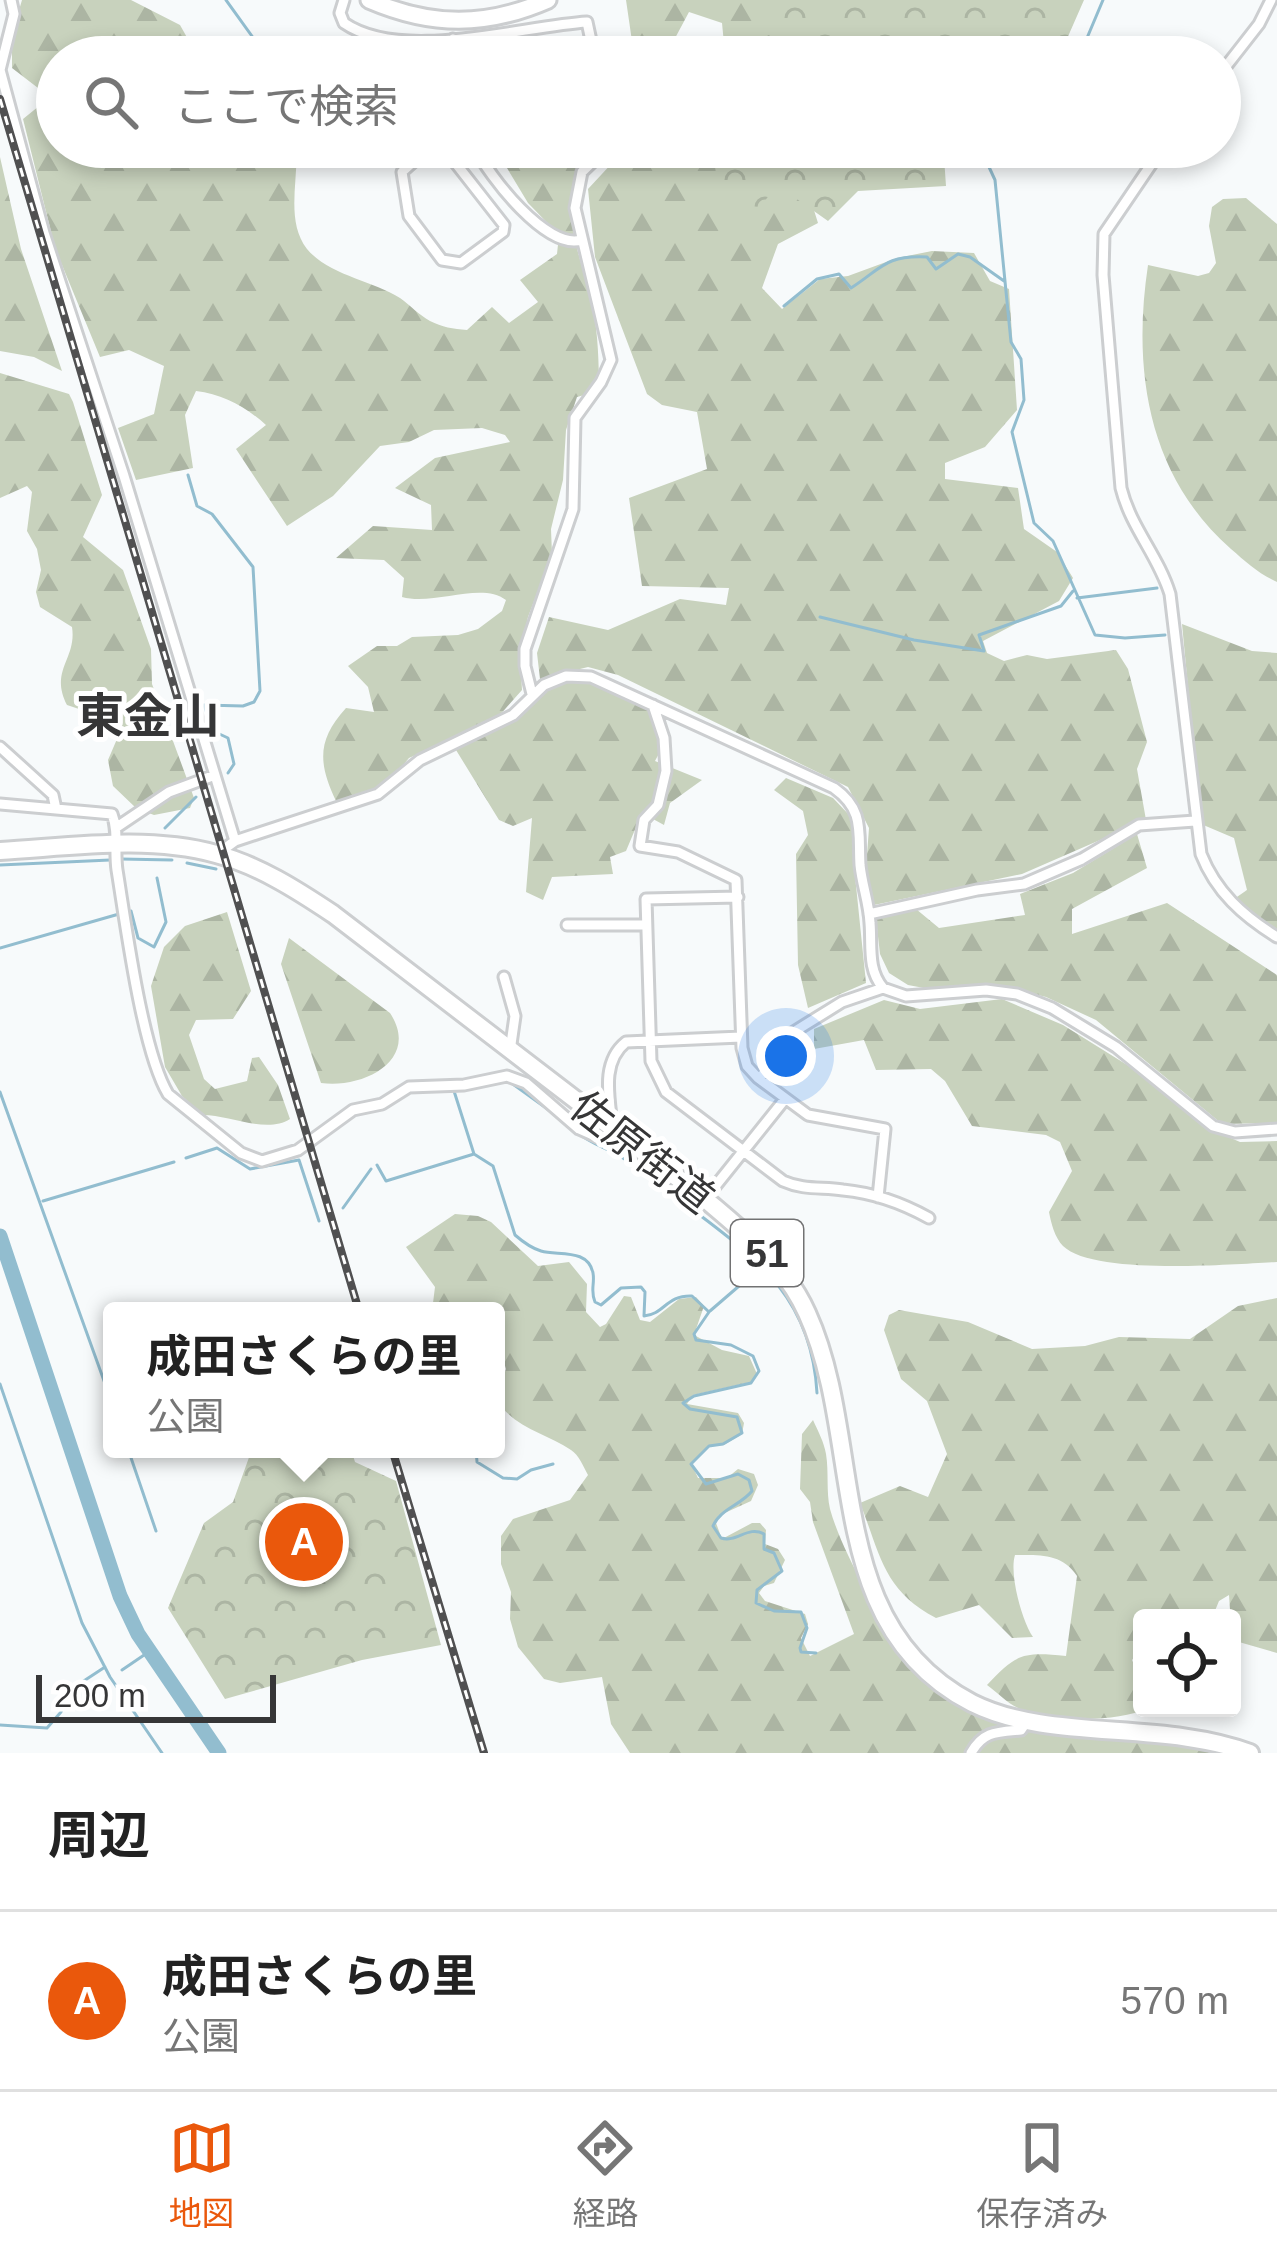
<!DOCTYPE html>
<html lang="ja">
<head>
<meta charset="utf-8">
<style>
  :root { --surface:#fff; --page:#f6f6f6; --text:#222; --muted:#767676; --line:#e0e0e0; --accent:#ea580c }
  body { margin:0; font-family:Helvetica,"Noto Sans JP",sans-serif; background:var(--page); color:var(--text) }
  .controls { position:absolute; right:36px; bottom:36px; display:grid; overflow:hidden; border-radius:12px; box-shadow:0 6px 18px #0003 }
  .controls button { width:108px; height:108px; display:grid; place-items:center; padding:0; border:0; border-bottom:3px solid var(--line); background:var(--surface); color:var(--text); font:60px sans-serif }
  .scale { position:absolute; left:36px; bottom:30px; width:240px; box-sizing:border-box; padding-left:12px; border:6px solid #363637; border-top:0; font-size:33px; line-height:42px; white-space:nowrap; color:#363637; -webkit-text-stroke:9px #fff; paint-order:stroke }
  .you { position:absolute; left:786px; top:1056px; width:42px; height:42px; margin:-30px; border:9px solid #fff; border-radius:50%; background:#1a73e8; box-shadow:0 0 0 18px #1a73e833 }
  .badge { display:grid; place-items:center; width:78px; height:78px; border-radius:50%; background:var(--accent); color:#fff; font-size:39px; font-weight:700 }
  .pin { position:absolute; translate:-50% -50%; border:6px solid #fff; box-shadow:0 3px 12px #0006 }
  .popup { position:absolute; left:103px; top:1302px; width:402px; height:156px; box-sizing:border-box; display:grid; place-content:center; border-radius:12px; background:var(--surface); filter:drop-shadow(0 3px 9px #0005); font-size:39px; white-space:nowrap; color:var(--muted) }
  .popup b { font-size:45px; color:var(--text) }
  .popup::after { content:''; position:absolute; left:50%; top:100%; margin-left:-24px; border:24px solid transparent; border-top-color:var(--surface) }
  .list { margin:0; padding:0; list-style:none }
  h2 { display:flex; justify-content:space-between; align-items:center; height:156px; margin:0; padding:0 48px; font-size:51px }
  h2 small { font-size:39px; font-weight:400; color:var(--muted) }
  .list li { display:grid; grid-template-columns:78px 1fr auto; gap:36px; align-items:center; box-sizing:border-box; height:180px; padding:0 48px; border-top:3px solid var(--line) }
  .list b { display:block; font-size:45px; white-space:nowrap }
  .list p { margin:0; font-size:39px; white-space:nowrap; color:var(--muted) }
  .list em { font-size:39px; font-style:normal; color:var(--muted) }
  .icon { flex:none; width:66px; height:66px; fill:none; stroke:currentColor; stroke-width:2; stroke-linecap:round; stroke-linejoin:round }
  .map { position:relative; flex:none; width:1277px; height:1753px; overflow:hidden }
  .search { position:absolute; background:var(--surface); box-shadow:0 6px 18px #0003; left:36px; right:36px; top:36px; height:132px; display:flex; align-items:center; gap:30px; box-sizing:border-box; padding:0 42px; border-radius:66px; color:var(--muted); font-size:45px }
  .sheet { height:336px; background:var(--surface) }
  nav { display:flex; justify-content:space-around; align-items:center; box-sizing:border-box; height:168px; border-top:3px solid var(--line); background:var(--surface); font-size:33px; color:var(--muted) }
  nav a { display:grid; justify-items:center; gap:6px }
  nav .on { color:var(--accent) }
  .map>svg:first-child { display:block }
</style>
</head>
<body>
<div class="map">
<svg width="1277" height="1753" viewBox="0 0 1277 1753">
  <defs>
    <pattern id="forest-firs" width="22" height="20" patternUnits="userSpaceOnUse" patternTransform="scale(3)"><rect width="22" height="20" fill="#c8d2bd"/><path d="M5 1l3.5 6h-7zM16 11l3.5 6h-7z" fill="#acb5a3"/></pattern>
    <pattern id="park-crowns" width="20" height="18" patternUnits="userSpaceOnUse" patternTransform="scale(3)"><rect width="20" height="18" fill="#c8d2bd"/><path d="M2 6a3 3 0 1 1 6 0M12 15a3 3 0 1 1 6 0" fill="none" stroke="#acb5a3"/></pattern>
  </defs>
  <rect width="100%" height="100%" fill="#f7fafb"/>
  <path fill="url(#forest-firs)" d="M22,0H131L180,25L198,57H57V147H296C299,179 285,221 307,249C330,276 372,280 400,298C410,305 419,315 430,321C442,327 453,329 467,330L492,307L509,323L538,302L520,280L557,254L559,235L528,203L507,168L553,147H593C553,207 579,246 593,307C598,335 599,363 599,391L577,397L566,430L563,480L551,529L552,554L528,617L520,655L522,690L498,717L409,758L394,776L377,788L336,801C318,763 317,740 346,708L374,712L368,687L348,666L377,646H397L412,637L458,635L478,629L502,611L506,600C481,581 434,606 402,597L404,578L384,560L336,558L373,526L432,530L431,505L395,488L435,458L510,442L505,435L482,428L434,430L409,442L380,446L333,496L287,526L236,449L266,425C246,407 223,394 196,391L185,415L193,468L136,480L118,428L154,414L164,366L129,350L100,357L55,248L23,119L44,102L38,88L12,68V34Z
    M626,0H805L771,57H690L725,54L722,23L689,12L665,57H630L634,55Z
    M627,147H785L807,188L818,223L778,244L762,288L782,309L820,279L848,276L897,258L932,251L974,253L990,281L1009,289L1017,410L985,447L945,463V479L1018,488L1024,529L1057,552L1073,578L1059,601L983,641L987,653L1004,661L1027,655L1047,659L1116,650L1128,669L1147,742L1137,769L1146,820L1022,874L874,905L866,868L869,828L848,787L618,675L588,667L540,679L537,653L549,617L608,630L680,599L726,605L729,588L642,586L629,498L707,469L697,412L662,405L647,394L595,257L588,189Z
    M0,157L21,249L62,371L34,357L0,351Z
    M1246,198L1277,224V582C1259,574 1246,562 1231,549C1148,476 1132,371 1148,265L1198,276L1209,273L1216,263L1209,226L1212,207L1223,199Z
    M0,373L69,394L73,402L102,495L83,537L123,570L151,649L152,684L194,798L190,808L154,815L136,808L113,786L108,760L120,732L94,714L67,705C49,670 77,659 72,627L40,607L36,592L41,570L37,549L27,531L32,492L27,486L0,498Z
    M1182,624L1252,651L1277,653V930L1234,899L1247,890L1234,838L1201,824Z
    M572,679L603,683L652,709L664,744L655,761L702,780L670,803L664,825L642,813L626,851L610,857L613,874L552,877L543,900L526,892L532,818L513,826L499,820L456,750L554,685Z
    M786,778L833,798L854,820V866L866,983L808,1008L798,965L796,854L808,835L803,811L774,790Z
    M1137,834L1147,868L1072,909V934L1167,903L1277,975V1123L1222,1124L1096,1020L1046,997L998,985L924,988L908,985L889,973L880,954L876,919L916,909L939,928L1025,915L1020,894L1073,873Z
    M227,912L251,991L233,1019L196,1020L189,1035L204,1079L215,1089L247,1081L252,1058L259,1057L278,1085L290,1119C267,1134 229,1115 203,1115L182,1096L165,1067L151,986L164,947L185,926Z
    M289,938L390,1013C421,1060 363,1089 321,1083L281,964Z
    M1002,999L1063,1025L1132,1068L1201,1125L1240,1142L1277,1141V1262C1233,1264 1094,1276 1063,1246C1055,1238 1051,1223 1049,1212L1072,1171L1060,1142L1046,1135L972,1126L945,1081L931,1069L876,1070L864,1040L814,1049V1029L884,1000L920,1009Z
    M455,1214L478,1216L491,1222L538,1266L569,1262L587,1284L586,1312L600,1327L606,1324L624,1296L631,1297L640,1320L650,1322L679,1299L696,1297L704,1306L694,1335L722,1350L749,1356L757,1374L751,1382L693,1395L687,1404L738,1413L744,1423L742,1434L724,1445L708,1446L691,1463L698,1478H727L738,1469L754,1474L758,1485L751,1501L718,1516L716,1523L722,1539L752,1523H760L766,1530L765,1544L778,1549L785,1560L774,1583L764,1586L759,1593L765,1601L805,1614L808,1624L801,1638L810,1656L854,1634L813,1522L810,1502L800,1489L802,1434L813,1420C818,1431 824,1442 826,1454C829,1472 826,1491 830,1509C837,1534 851,1562 863,1585C904,1667 932,1710 1027,1728C1089,1740 1157,1733 1218,1753H630L611,1724L602,1677L560,1683L544,1679L518,1647L510,1619L511,1592L501,1564V1536L513,1519L570,1500L588,1475C583,1466 579,1455 571,1450C546,1433 511,1427 496,1398L506,1369L502,1356L496,1352V1311H432L435,1287L406,1247Z
    M1277,1298V1653L1232,1640L1229,1595L1219,1601L1212,1618H1142V1648L1132,1660L1142,1682V1708H1147C1118,1723 1050,1722 1020,1709C1008,1704 997,1692 987,1685C1017,1653 1023,1652 1066,1656L1077,1576C1062,1553 1039,1555 1015,1555C1009,1574 1022,1621 1033,1637L1012,1638L979,1605L936,1618C883,1590 881,1556 860,1503L900,1486L928,1497L947,1454L927,1401L901,1379L884,1330L889,1315L899,1310L968,1322L1032,1349L1085,1346L1119,1337L1190,1339L1238,1306Z"/>
  <path fill="url(#park-crowns)" d="M787,0H1084L1059,57H756Z
    M719,147H861L944,157L946,186L858,191L828,221L777,185L760,207L721,203L714,161Z
    M252,1449H351L355,1462L396,1481L441,1645L362,1660L225,1699L168,1608L204,1523L233,1502Z"/>
  <g fill="none" stroke-linecap="round" stroke-linejoin="round">
    <path stroke="#92bdcf" stroke-width="3" d="M226,0L267,57
      M280,57H282
      M1079,57L1103,0
      M986,147L983,154L995,180L1011,342L1021,359L1024,400L1012,432L1034,523L1053,541L1095,635L1125,638L1165,635
      M784,306L817,279L839,274L851,288C882,268 885,255 927,257L936,269L958,254L970,257L1004,281
      M188,475L197,506L212,514L253,567L260,691L254,702L243,706L204,705L213,731L228,738L234,764L228,773
      M1077,598L1157,588
      M820,617L914,640L984,651L979,635L1061,606L1073,591
      M165,828L196,797
      M121,859L172,860
      M187,863L216,869
      M0,865L110,860
      M131,911L138,938L154,947L166,922L157,878
      M0,948L119,914
      M493,1083L510,1082L553,1113
      M0,1092L112,1403
      M578,1133C593,1145 610,1149 626,1160C650,1174 671,1193 693,1210C761,1261 812,1301 817,1393
      M474,1154L493,1166L515,1235C523,1242 531,1248 541,1251C558,1256 588,1248 593,1273C595,1284 590,1290 595,1302L601,1305L621,1288L641,1287L645,1292L644,1316C665,1314 666,1295 692,1296L709,1312L694,1334L696,1340L731,1345L753,1356L759,1371L751,1383L694,1396L683,1403L690,1409L737,1417L742,1433L723,1444L709,1446L691,1464L706,1484L738,1474L749,1480L752,1491C741,1505 720,1509 713,1526L721,1538C737,1543 748,1525 764,1534V1549L774,1553L782,1571L757,1590L756,1603L774,1611L801,1612L807,1628L800,1648L801,1652L816,1653
      M186,1158L217,1148L250,1169L299,1160L319,1221
      M377,1165L386,1181L474,1154L454,1091L460,1089
      M43,1201L174,1162
      M343,1208L371,1169
      M710,1311L746,1280
      M0,1384L82,1623L110,1677L162,1753
      M128,1449L156,1531
      M476,1449L477,1462L503,1478L517,1479L531,1470L553,1464
      M122,1670L150,1651
      M0,1725L47,1728L61,1712L70,1690L105,1667"/>
    <path stroke="#92bdcf" stroke-width="15" d="M0,1236L120,1596L138,1634L219,1753"/>
    <g stroke="#ccced0" stroke-width="15">
      <path id="street" d="M11,0L14,14L0,70L44,233L124,476L235,841
        M344,0L340,13L344,23C402,63 521,26 587,22L593,50L591,57
        M453,39L455,57
        M672,57L688,48H736
        M1220,74L1259,24L1271,0
        M430,147L402,172L409,216L442,260L461,263L503,232L504,225L443,147
        M475,147C489,177 547,250 581,240
        M1163,147L1104,234L1103,275L1121,488C1131,528 1158,555 1170,594L1201,854C1216,892 1243,916 1277,937
        M532,694L525,666V649L573,509L575,418L601,382L611,360L575,208L582,172L608,147
        M653,705L664,738L666,771L658,805L644,820L640,846L678,852L736,880L742,1048L747,1066L758,1078L808,1115L885,1129L878,1197
        M0,747L53,795L56,809
        M0,804L112,814C119,832 114,850 117,870C126,925 142,1050 168,1094L241,1153L262,1161L298,1150L353,1110L382,1104L409,1087L464,1085L507,1076L526,1083L579,1129L604,1140L619,1136
        M117,827L169,792L215,775
        M217,854L235,841L378,794L420,760L513,715L544,685L566,676L591,677L834,788C865,810 858,832 860,865C862,885 869,903 870,923C872,946 867,969 883,988L906,996L986,990L1017,994L1052,1008L1116,1047L1213,1126L1235,1132L1277,1129
        M738,897L646,899L651,1061L666,1092L783,1181C803,1190 821,1187 843,1190C874,1193 902,1203 929,1218
        M869,914L977,890L1024,884L1082,859L1139,825L1195,821
        M567,925H646
        M504,977L515,1016L510,1051
        M758,1078L784,1060L792,1033L842,1002L883,988
        M612,1125C609,1096 601,1062 626,1042L741,1037
        M705,1199L785,1099
        M971,1753C983,1731 997,1732 1021,1730L1027,1721"/>
    </g>
    <g stroke="#ccced0" stroke-width="21">
      <path id="primary" d="M369,0C432,27 486,27 548,0"/>
    </g>
    <g stroke="#ccced0" stroke-width="22">
      <path id="highway" d="M0,851C70,847 147,835 216,854C258,865 297,890 333,914L705,1199C745,1233 785,1264 807,1313C866,1442 821,1625 972,1703C1049,1742 1162,1720 1250,1753"/>
    </g>
    <use href="#street" stroke="#fff" stroke-width="9"/>
    <use href="#primary" stroke="#fff" stroke-width="15"/>
    <use href="#highway" stroke="#fff" stroke-width="16"/>
    <g stroke="#505051" stroke-width="8">
      <path id="rail" d="M0,99L359,1311
        M392,1449L484,1753"/>
    </g>
    <use href="#rail" stroke="#fff" stroke-width="3" stroke-dasharray="9" stroke-linecap="butt"/>
  </g>
  <g text-anchor="middle" dominant-baseline="central" stroke-width="10" stroke-linejoin="round" paint-order="stroke">
    <rect fill="#fff" stroke="#727273" stroke-width="3" x="731" y="1220" width="72" height="66" rx="9"/>
    <g font-size="39" font-weight="bold" fill="#363637">
      <text x="767" y="1253">51</text>
    </g>
    <g font-size="42" fill="#363637" stroke="#fff">
      <text transform="translate(642 1152) rotate(38)">佐原街道</text>
    </g>
    <g font-size="48" font-weight="bold" fill="#363637" stroke="#fff">
      <text x="148" y="716">東金山</text>
    </g>
  </g>
</svg>
<div class="controls">
<button><svg class="icon" aria-label="locate" viewBox="0 0 24 24"><circle cx="12" cy="12" r="6"/><path d="M12 2v4M12 18v4M2 12h4M18 12h4"/></svg></button>
</div>
<div class="scale">200 m</div>
<div class="you"></div>
<div class="pin badge" style="left:304px;top:1542px">A</div>
<div class="popup"><b>成田さくらの里</b>公園</div>
<div class="search"><svg class="icon" aria-label="search" viewBox="0 0 24 24"><circle cx="10" cy="10" r="6"/><path d="M15 15l6 6"/></svg>ここで検索</div>
</div>
<section class="sheet">
<h2>周辺<small></small></h2>
<ul class="list">
<li><span class="badge">A</span><div><b>成田さくらの里</b><p>公園</p></div><em>570 m</em></li>
</ul>
</section>
<nav>
<a class="on"><svg class="icon" aria-label="map" viewBox="0 0 24 24"><path d="M3 6l6-2 6 2 6-2v14l-6 2-6-2-6 2zM9 4v14M15 6v14"/></svg>地図</a>
<a><svg class="icon" aria-label="directions" viewBox="0 0 24 24"><path d="M12 3l9 9-9 9-9-9zM9 14v-3h6M13 9l2 2-2 2"/></svg>経路</a>
<a><svg class="icon" aria-label="saved" viewBox="0 0 24 24"><path d="M7 4h10v16l-5-4-5 4z"/></svg>保存済み</a>
</nav>
</body>
</html>
